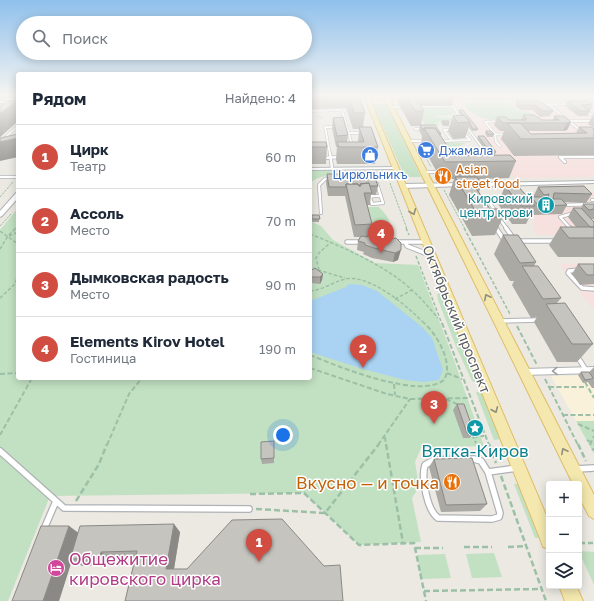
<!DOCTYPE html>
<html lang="ru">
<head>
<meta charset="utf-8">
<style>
  :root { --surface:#fff; --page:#f2f2f3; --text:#1f2937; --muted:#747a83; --line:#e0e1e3; --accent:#d14d42 }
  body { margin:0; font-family:"Golos Text",sans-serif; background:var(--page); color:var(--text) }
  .controls { position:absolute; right:12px; bottom:12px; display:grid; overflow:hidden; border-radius:4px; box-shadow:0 2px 10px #0003 }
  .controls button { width:36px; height:36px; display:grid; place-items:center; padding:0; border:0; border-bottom:1px solid var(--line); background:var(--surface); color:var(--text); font:20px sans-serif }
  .you { position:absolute; left:283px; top:435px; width:14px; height:14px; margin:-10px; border:3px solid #fff; border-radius:50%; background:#1a73e8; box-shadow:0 0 0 6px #1a73e833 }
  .badge { display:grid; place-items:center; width:26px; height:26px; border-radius:50%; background:var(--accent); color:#fff; font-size:13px; font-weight:700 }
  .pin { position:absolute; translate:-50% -33px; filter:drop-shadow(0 1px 2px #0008) }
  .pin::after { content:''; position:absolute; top:21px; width:14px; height:12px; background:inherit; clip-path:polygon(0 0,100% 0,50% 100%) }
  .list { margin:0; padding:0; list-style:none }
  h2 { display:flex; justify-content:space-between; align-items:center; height:52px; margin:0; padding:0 16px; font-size:17px }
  h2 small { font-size:13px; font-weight:400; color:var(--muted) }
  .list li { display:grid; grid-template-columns:26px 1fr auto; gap:12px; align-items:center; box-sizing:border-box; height:64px; padding:0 16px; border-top:1px solid var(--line) }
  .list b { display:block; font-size:15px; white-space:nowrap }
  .list p { margin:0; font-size:13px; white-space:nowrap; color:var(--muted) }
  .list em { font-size:13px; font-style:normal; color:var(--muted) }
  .icon { flex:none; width:22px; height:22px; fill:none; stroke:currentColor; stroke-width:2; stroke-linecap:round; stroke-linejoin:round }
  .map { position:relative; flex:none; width:594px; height:601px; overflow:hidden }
  .search { position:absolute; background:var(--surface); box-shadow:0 2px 10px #0003; left:16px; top:16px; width:296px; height:44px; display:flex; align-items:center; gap:10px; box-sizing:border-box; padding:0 14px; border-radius:22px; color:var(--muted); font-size:15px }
  .panel { position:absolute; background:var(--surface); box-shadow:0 2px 10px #0003; left:16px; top:72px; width:296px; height:308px; border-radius:4px }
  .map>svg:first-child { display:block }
</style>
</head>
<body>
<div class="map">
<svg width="594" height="601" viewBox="0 0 594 601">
  <rect width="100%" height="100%" fill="#ebe9e2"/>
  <path fill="#f9f1da" d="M594,375V454L551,376Z"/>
  <path fill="#f7e1df" d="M594,101V177L514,178L454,102Z
    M594,192V245L576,235H538L533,228L534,215L517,193Z
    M594,263V309H593L559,264Z"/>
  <path fill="#c2e0c2" d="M508,102L518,111L529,112L538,118L536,119C509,119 490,127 467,109L465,103Z
    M373,104H387L421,177H405Z
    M419,108H451L455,113L452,114L453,115L437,116L434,117L453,118L456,122H437L439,126H426L422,119Z
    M441,142L466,143L455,148L458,156L464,158L476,153L472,146L487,156L455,165Z
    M310,170H338C330,177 319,175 310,183Z
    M366,207H379L387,216L391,226C371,227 372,225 366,207Z
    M18,208V378H310V221L321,226L333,240L375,263L418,265L454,360L484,446L421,448L415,462L419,487L412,498L421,542L359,545L304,493L50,496L8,601H0V230Z
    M441,293L445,295L476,375L475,382L472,381L457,349L438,300L437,294Z
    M476,392H480L484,394L501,439L494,440Z
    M576,421H594V454Z
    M514,484H519L541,538H535Z
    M581,551L594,552V585L580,554Z
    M494,553L502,577L472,578L466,554Z
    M445,554L451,578L421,579L417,555Z"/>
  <path fill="#aad3f3" d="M349,284L362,285L377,291L422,327L432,338L443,370L439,380L424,382L405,380L363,369L310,352V298L313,300L346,287Z"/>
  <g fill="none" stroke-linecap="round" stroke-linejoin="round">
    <g stroke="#afb2b6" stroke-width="3">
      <path id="service-far4" d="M538,96L581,131
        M540,105L566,104L556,96
        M392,107H401
        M417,107L454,106
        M454,107L460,118
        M310,111L342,110L352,145
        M585,111L594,116
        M564,121H594
        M485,122L495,134L506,135
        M485,122L500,121
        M466,126L487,154
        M415,129H423
        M349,133H362
        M495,134L496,142L500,146
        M451,140L444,130H452
        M409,141H425
        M444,141L470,140L463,132
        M0,142L18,126
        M330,154L325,127H336"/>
    </g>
    <g stroke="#afb2b6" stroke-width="4">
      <path id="service-far3" d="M330,153L332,168
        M486,153L487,155
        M323,158L341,157
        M565,162L560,157H594
        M425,172H437
        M0,177H18
        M370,177H399
        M377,184L383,203L372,204L370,198L372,196H381
        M592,200H594
        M490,203L496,212
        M562,205L594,204
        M321,213L319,185L325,179L330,178
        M499,218L507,229
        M496,227L497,229
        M571,229L560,217L574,213"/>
    </g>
    <g stroke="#afb2b6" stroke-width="5.5">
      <path id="service-far2" d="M496,228L504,240
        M506,228L514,239
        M570,228L572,230
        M518,241H555
        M347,242H363
        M397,242H426
        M405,242L407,246L430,255
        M579,270L569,271L568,273L582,288L594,289
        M500,321L540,320"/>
    </g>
    <g stroke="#afb2b6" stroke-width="6">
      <path id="service-far1" d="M577,356L586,370"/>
    </g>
    <g stroke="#afb2b6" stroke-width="8">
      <path id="service" d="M0,451L64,508L249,509
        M474,459L481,461L488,472L500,513L499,517L492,519L438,518C427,510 421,478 425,465L434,460Z
        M576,469L594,468
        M488,472L517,468
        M44,529L56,501"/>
    </g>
    <g stroke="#afb2b6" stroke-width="2">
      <path id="minor" d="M397,167V169H395L310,170V168Z
        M594,181V183L473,187L470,185L473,183Z
        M461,183L463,184V186L403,188L400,186L403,184Z
        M594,367V373L524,375L521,374L520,372L521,370L524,369Z"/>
    </g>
    <g stroke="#afb2b6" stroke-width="2">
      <path id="tertiary" d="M18,192V198L2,216L0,217V211L16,193Z"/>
    </g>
    <g stroke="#afb1b6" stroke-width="2">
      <path id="secondary" d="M347,97H366L368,98L366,99H345Z
        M0,101H18V103H0Z"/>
    </g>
    <g stroke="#debd69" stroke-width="2">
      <path id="primary" d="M364,96H412L415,98L412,100H390L594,495V519L589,516L579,497V484H573L385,100H370L549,522V549L543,547L541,541Z
        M438,96H542L540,98L440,99Z
        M559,586H576L583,601H565Z"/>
    </g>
    <path stroke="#9cc0a6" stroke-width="1" stroke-dasharray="2.5 1" stroke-linecap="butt" d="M570,100H594
      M317,116L323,118
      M419,145L431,167
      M390,183L407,229
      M444,190L465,229
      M0,197L13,182
      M0,226L11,214
      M15,229L18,225"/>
    <path stroke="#9cc0a6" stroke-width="1.5" stroke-dasharray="3.5 2" stroke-linecap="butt" d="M406,228L409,235
      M464,228L510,314
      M0,231L18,244
      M310,234C343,247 387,266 413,291C422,299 430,309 438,318
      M9,236L18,232
      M0,249L8,236L16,228
      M416,256L442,324
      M318,270L345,278
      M319,270L316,258L319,253L331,242
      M310,291C323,290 333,282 345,279C371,274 408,307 425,324
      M0,298L15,284L18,274
      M395,299L412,290"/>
    <path stroke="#9cc0a6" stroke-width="2" stroke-dasharray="5 2.5" stroke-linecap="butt" d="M442,323L489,445
      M517,326L537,365
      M310,355C337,366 419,400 444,380C454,364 437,334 424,323
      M310,368L387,394L410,399L469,398
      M447,373L462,379
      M0,374L18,373
      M545,379L578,445
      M585,382L594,398
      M394,384L395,395
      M549,387H587
      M431,399L434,407
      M446,399L459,405
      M563,415H594
      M578,424L594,431
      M472,434L476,443
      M0,435L32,378
      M385,437L386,445
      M473,437L484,436
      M587,440L594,444
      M107,445L129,394L142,378
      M378,445L410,399
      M590,445L594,436"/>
    <path stroke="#9cc0a6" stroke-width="2.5" stroke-dasharray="6 3" stroke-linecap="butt" d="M386,444L403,543
      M489,444L496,463
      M578,444L586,461
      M592,449L594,450
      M501,476L546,601
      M250,494L304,493L359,545L414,543L426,601
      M76,501L99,464L107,444
      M256,509L325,513L379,444
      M579,543H593
      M464,547H492
      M508,547L526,546
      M415,548H443
      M424,591L541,589"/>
    <use href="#service-far4" stroke="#fff" stroke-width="2"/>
    <use href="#service-far3" stroke="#fff" stroke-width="2.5"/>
    <use href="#service-far2" stroke="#fff" stroke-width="3.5"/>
    <use href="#service-far1" stroke="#fff" stroke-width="4"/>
    <use href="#service" stroke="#fff" stroke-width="5.5"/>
    <use href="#minor" fill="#fff" fill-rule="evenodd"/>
    <use href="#tertiary" fill="#fff" fill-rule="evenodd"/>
    <use href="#secondary" fill="#fff" fill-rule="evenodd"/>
    <use href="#primary" fill="#f4e8af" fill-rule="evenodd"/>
  </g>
  <path fill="#aaa9a4" d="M0,96H18V121L0,137V106L15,101L13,98H14H0Z
    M310,96H359L365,113L363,127L378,147L375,164H337L336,159L337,147H336L332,128L333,118L348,135L347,142H358L359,129H353L346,108L310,109Z
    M399,96H454L452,106H421L424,111L421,125L441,134V136L453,154V156L489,155L477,139L478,136L496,152L495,155L516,161L509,178L479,179L482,184L479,192L490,209L503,217L495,235L472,236L449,195L454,179H441L421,144L422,136L419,130L420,126H411L398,103Z
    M517,101H540L553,111L550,116L540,117L533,110H520L515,106Z
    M567,101L593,104L591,110H588L590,111L587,116H578L565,106Z
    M459,110L478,129L477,131H472L469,127L465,138L453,139L448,131L453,116L461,115L459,113Z
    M594,113V128L588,124Z
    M523,115L542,120H553L554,116L571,122L567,130L563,131H528L531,134L576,133L579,127L594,129V155L514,156L501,139L504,131H500L494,125L497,117L509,120H521Z
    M442,121L449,123V126H443L441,123Z
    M486,131L494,134L493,137H487L485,133Z
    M310,142L327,147L326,164H310Z
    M353,172L366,175L378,186L376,195H371L370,205H367L372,224L370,235L390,239L398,260L393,262L372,258L363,254L364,252L357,250L358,241L360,237H354L345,196H328L326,183L327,174H352Z
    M505,186L530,200L531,197H533L538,187L592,194L586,203L565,202L567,205L562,214L534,215L532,212L526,224H512L498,204Z
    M583,204H594V220L593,219H591L594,222V257H558L549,245L560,227H576L568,217L573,208H581Z
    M319,215V222H312V219Z
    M382,228L391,232L390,235H383L382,232Z
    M503,235L536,262L534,266L561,298L557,303L593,344L577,362H557L534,322L537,317L531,318L512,285L514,281H510L494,254Z
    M578,264H594V284L580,285L572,274Z
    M310,271L323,274L322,280L320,284L311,283L310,282Z
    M594,367V388H592L588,382L583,383L578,375L581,372H589Z
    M457,404L474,432L470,438H463L453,410Z
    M274,446V463L262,464L261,459Z
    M434,459L487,504L480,511L441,512L429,467Z
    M69,526L78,533L180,532L174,569L125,601L135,558L112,559L110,565L82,566L72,560L59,601Z"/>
  <path fill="#8b8986" d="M16,101L18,106V121L0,137V114Z
    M571,122L567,130L563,131L567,123Z
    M18,138V157L0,161V142Z
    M401,250L398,260L393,262L395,253Z
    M323,274L322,280L320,284V277Z
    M174,524L180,532L173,575L166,569Z
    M69,526L80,534L70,559L72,560L59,601H43Z
    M101,552L112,559L110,565L100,558Z"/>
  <path fill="#c6c4bf" stroke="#8b8986" d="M16,96H18V98H13Z
    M349,96H359L365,113H354Z
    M406,96H414L424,111H415Z
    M16,101L0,114V106L6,102Z
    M517,101H540L553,111H543L535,105H522Z
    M567,101H588L593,104L581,105L590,111H581Z
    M459,110H463L478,129H473L470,124V122L464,115H463Z
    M464,115L470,122L458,123L453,116Z
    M523,115H534L542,120H559L554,116H563L571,122L567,123H503L497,117H506L509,120H526L525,119H527Z
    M343,117L348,135L337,136L333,118Z
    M442,121H448L449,123H444Z
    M507,123H520L531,134L587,133L579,127H591L594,129V138L521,139Z
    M420,125H435L441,134H439L435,128H424V131Z
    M359,127H371L378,147H339L337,142H364Z
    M424,128H435L453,154H450L451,156L510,155L516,161L445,162Z
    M486,131H491L494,134H488Z
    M18,134V138L0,142V138Z
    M478,136H484L496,152H490Z
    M310,142H326L327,147H310Z
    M353,172H365L366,175H374L378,186H370L369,183L360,184V186H359L358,184H346V187H329L327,174H353Z
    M455,177H477L482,184H473L490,209H498L503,217H479Z
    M369,183L372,193H364L372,224L355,225L346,184H358L359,186H361L360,184Z
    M505,186H518L535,206H521Z
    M584,186L592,194L554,193L553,199H561L567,205L539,206L531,197H546L548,198L549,194L544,195L538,187Z
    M583,204H594V209L589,210Z
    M573,208H581L594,222V227H590Z
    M312,215H319L320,219H312Z
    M560,227H594V238H569Z
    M382,228H389L391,232H383Z
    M368,235L390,239L396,238L401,243V250L395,253L374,248L365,245V243L358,241L361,236L367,237Z
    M503,235H518L536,262L520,263Z
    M578,264H594V275H587Z
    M522,266H538L561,298L543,299Z
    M315,268L323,274L320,277H311L310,276V271Z
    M565,303L593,344H572L546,304Z
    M581,372H589L593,378L591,379L585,380Z
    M457,404H464L474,432L467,433Z
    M274,441V458L261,459V442Z
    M472,458L487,504L446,505L434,459Z
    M282,519L324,566L340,565L343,601H125L137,551L101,552L100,558L70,559L80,526L174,524L166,569H187L232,520Z
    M41,526H69L43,601H12Z"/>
  <defs><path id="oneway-chevron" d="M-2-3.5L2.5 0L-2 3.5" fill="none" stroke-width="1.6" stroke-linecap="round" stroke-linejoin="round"/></defs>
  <g stroke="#908e7c">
    <use href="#oneway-chevron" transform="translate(413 212) rotate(68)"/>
    <use href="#oneway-chevron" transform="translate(487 297) rotate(-117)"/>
    <use href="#oneway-chevron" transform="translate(495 410) rotate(67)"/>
    <use href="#oneway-chevron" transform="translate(564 451) rotate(-117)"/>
  </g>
  <use stroke="#9c9ea0" href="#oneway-chevron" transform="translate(555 371) rotate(179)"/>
  <linearGradient id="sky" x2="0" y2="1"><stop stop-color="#8fc0ec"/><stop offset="0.53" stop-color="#f6f5f2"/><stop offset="1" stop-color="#f6f5f2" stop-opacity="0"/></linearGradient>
  <rect width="594" height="180" fill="url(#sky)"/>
  <defs>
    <g id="supermarket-disc" transform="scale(0.9)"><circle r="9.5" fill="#3f7fe0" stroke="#fff"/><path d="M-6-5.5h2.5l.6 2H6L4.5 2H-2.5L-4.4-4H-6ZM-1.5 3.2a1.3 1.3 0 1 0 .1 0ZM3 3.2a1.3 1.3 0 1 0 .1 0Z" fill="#fff"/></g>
    <g id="shop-disc" transform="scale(0.9)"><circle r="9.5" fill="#3f7fe0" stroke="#fff"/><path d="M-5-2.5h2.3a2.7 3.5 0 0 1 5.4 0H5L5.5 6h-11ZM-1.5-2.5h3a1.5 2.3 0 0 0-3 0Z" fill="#fff"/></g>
    <g id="restaurant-disc" transform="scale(0.9)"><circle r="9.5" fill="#e8710a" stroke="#fff"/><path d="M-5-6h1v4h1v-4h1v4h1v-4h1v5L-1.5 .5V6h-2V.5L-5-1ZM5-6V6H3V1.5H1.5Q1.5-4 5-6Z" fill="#fff"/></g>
    <g id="building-disc" transform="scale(0.9)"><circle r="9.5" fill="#0f9aa8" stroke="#fff"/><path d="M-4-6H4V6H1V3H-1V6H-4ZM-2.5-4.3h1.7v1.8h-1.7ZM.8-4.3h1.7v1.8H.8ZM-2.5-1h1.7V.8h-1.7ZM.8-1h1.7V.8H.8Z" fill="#fff"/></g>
    <g id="sight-disc" transform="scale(0.9)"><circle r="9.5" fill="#0f9aa8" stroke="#fff"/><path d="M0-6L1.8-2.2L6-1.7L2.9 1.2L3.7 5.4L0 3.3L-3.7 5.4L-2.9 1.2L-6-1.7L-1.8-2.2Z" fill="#fff"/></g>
    <g id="hotel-disc" transform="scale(0.9)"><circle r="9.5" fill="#d1479c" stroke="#fff"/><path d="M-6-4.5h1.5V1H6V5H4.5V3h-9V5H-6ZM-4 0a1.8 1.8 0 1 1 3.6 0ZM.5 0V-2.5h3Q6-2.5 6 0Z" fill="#fff"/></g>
  </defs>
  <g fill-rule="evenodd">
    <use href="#supermarket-disc" x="426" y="150"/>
    <use href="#shop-disc" x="370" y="155"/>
    <use href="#restaurant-disc" x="443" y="176"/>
    <use href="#building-disc" x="546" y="205"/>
    <use href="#sight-disc" x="475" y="428"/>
    <use href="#restaurant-disc" x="452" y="482"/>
    <use href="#hotel-disc" x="56" y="568"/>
  </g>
  <g text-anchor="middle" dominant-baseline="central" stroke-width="3" stroke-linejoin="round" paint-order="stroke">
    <g font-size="12" fill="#366cbe" stroke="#fff" text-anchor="start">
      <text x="439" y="150">Джамала</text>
      <text x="370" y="174" text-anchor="middle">Цирюльникъ</text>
    </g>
    <g font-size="12" fill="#c56008" stroke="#fff" text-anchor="start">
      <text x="456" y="169">Asian<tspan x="456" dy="14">street food</tspan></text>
    </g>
    <g font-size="12" fill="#0d838f" stroke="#fff" text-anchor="end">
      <text x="533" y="198">Кировский<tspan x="533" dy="14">центр крови</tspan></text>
    </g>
    <g font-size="14" fill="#5a5d61" stroke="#fff">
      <text transform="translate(457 319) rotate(68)">Октябрьский проспект</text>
    </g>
    <g font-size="17" fill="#0d838f" stroke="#fff">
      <text x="475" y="450">Вятка-Киров</text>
    </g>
    <g font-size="17" fill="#c56008" stroke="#fff" text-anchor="end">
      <text x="439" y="482">Вкусно — и точка</text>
    </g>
    <g font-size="17" fill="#b23c85" stroke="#fff" text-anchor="start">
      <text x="69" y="558">Общежитие<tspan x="69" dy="20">кировского цирка</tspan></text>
    </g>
  </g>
</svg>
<div class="controls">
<button>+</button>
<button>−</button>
<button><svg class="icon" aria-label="layers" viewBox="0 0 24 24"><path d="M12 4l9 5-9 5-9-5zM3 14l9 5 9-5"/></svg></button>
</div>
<div class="you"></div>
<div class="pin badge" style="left:259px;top:562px">1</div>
<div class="pin badge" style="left:363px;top:368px">2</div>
<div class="pin badge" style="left:434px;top:424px">3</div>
<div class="pin badge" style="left:381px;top:253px">4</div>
<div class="search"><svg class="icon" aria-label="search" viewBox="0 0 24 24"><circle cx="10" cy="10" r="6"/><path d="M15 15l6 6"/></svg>Поиск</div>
<section class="panel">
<h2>Рядом<small>Найдено: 4</small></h2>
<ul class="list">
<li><span class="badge">1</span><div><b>Цирк</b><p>Театр</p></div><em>60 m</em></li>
<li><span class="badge">2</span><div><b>Ассоль</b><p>Место</p></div><em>70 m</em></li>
<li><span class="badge">3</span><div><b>Дымковская радость</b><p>Место</p></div><em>90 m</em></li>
<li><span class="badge">4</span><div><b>Elements Kirov Hotel</b><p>Гостиница</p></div><em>190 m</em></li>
</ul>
</section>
</div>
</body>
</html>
